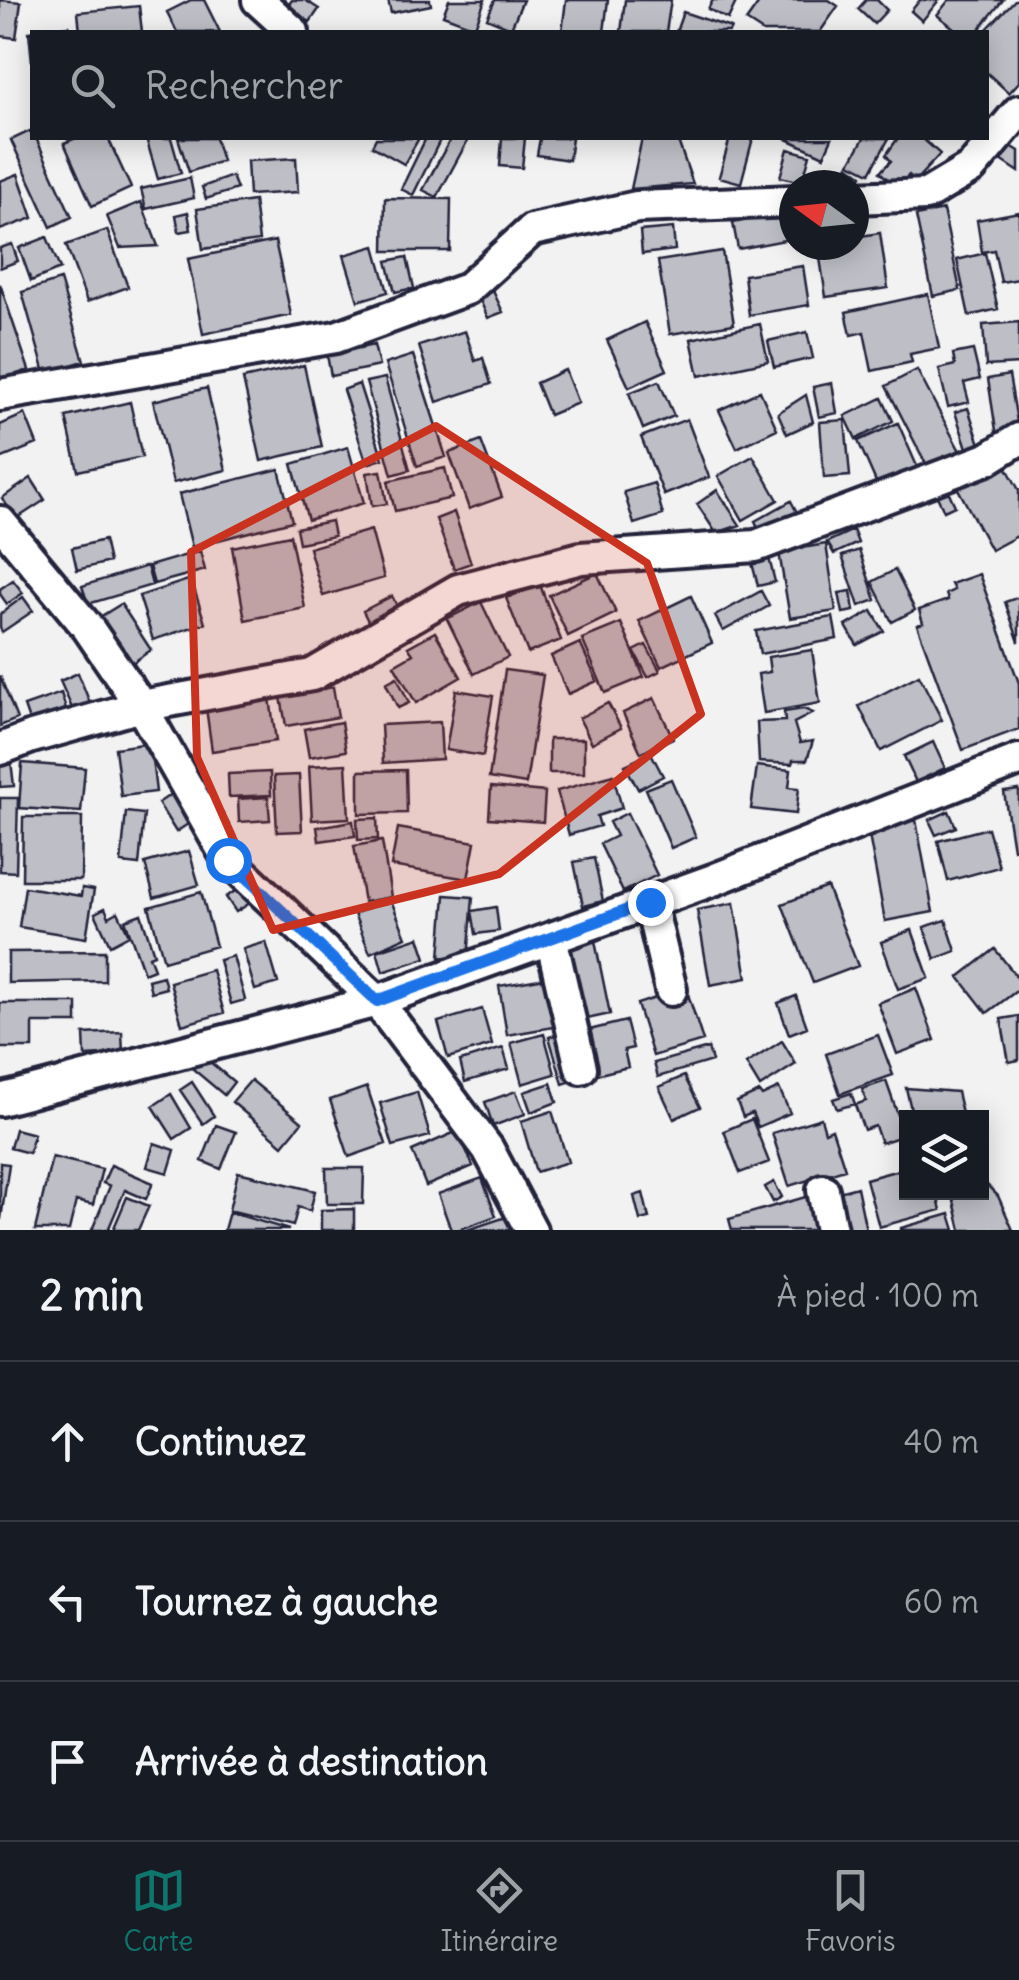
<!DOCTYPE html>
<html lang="fr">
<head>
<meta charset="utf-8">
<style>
  :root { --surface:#171b24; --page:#20242c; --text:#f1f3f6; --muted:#9ea1a6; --line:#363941; --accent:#0f766e }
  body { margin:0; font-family:Delius,sans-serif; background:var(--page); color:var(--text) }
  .controls { position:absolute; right:30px; bottom:30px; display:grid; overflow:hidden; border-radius:0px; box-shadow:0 5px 25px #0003 }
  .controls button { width:90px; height:90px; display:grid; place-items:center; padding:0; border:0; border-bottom:2px solid var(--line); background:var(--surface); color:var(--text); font:50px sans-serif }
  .compass { position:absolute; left:779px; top:170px; width:90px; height:90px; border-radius:50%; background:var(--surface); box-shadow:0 5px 25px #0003; rotate:285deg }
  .stop { position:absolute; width:30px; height:30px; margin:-22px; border:8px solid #1a73e8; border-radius:50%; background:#fff }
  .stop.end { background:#1a73e8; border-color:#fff; box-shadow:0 2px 10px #0008 }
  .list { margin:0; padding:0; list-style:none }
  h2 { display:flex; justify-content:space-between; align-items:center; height:130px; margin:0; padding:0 40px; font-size:42px }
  h2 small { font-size:32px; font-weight:400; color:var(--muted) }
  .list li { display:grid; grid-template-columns:65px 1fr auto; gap:30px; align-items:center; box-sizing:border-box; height:160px; padding:0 40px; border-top:2px solid var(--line) }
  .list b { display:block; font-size:38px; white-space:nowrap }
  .list em { font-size:32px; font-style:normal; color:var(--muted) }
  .icon { flex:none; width:55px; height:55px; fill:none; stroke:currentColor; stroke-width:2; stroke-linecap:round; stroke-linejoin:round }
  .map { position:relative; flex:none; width:1019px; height:1230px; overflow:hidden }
  .search { position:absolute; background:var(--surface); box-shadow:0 5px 25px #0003; left:30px; right:30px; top:30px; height:110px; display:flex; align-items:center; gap:25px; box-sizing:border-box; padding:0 35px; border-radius:0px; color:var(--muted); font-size:38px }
  .sheet { height:610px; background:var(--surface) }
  nav { display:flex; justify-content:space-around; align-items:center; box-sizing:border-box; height:140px; border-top:2px solid var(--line); background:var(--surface); font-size:28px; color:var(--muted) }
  nav a { display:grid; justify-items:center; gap:5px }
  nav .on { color:var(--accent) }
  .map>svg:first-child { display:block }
</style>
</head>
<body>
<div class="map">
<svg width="1019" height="1230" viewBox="0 0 1019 1230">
  <rect width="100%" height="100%" fill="#f2f2f3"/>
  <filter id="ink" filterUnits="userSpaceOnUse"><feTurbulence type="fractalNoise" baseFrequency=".01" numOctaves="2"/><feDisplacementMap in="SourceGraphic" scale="20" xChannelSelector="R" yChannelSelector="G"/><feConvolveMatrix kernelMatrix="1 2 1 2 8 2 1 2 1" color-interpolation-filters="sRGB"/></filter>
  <g filter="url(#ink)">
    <path fill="#bebec6" stroke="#22223b" stroke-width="2.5" d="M0,0L21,2L16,38L0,36Z
      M191,0H204L220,32H177L167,12Z
      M292,0H305L319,9L310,22L287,7Z
      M388,0H430L431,5L391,13Z
      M449,0H485L475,27L443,15Z
      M495,0H523L511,28L487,18Z
      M566,0H608L604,32H562Z
      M625,0H671L666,32H621Z
      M713,0H737L728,19L708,9Z
      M761,0H829L838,6L820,32H763L746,21Z
      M866,0H877L887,10L874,24L858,9Z
      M920,0H939L922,21L911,11Z
      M949,0H1003L977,32H959L937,15Z
      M1015,0H1019V82L1009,93L986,72V32H984Z
      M139,6L142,32H80L78,12Z
      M683,12L731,28L729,32H676Z
      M69,26L70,32H32V62L29,32Z
      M32,130V138H36L72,217L51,227L11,140Z
      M76,138H108L131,188L92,206L64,143Z
      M146,138H171L181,173L158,179Z
      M178,138H215L222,161L189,172Z
      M376,138H419L404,164L372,146Z
      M426,138H441L413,195L401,189Z
      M451,138H469L437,197L423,190Z
      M502,138H525L522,168L500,166Z
      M540,138H572L569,160L537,155Z
      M642,138H677L693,184L631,189Z
      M730,138H753L741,183L719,177Z
      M785,138H832L824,156Z
      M864,138H889L870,173L850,163Z
      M898,138H922L940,154L915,181L909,175L897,188L880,172L891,161L886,155Z
      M1011,146L1019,151V172L1001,160Z
      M788,149L810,155L802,182L780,177Z
      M296,158L298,192L249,195L247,161Z
      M848,165L862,175L855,187L841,178Z
      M18,174L33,218L0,230V181Z
      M232,176L237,189L206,199L202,187Z
      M190,178L194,198L146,209L141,189Z
      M385,198L451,199L450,251H384Z
      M254,201L259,241L203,249L197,209Z
      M141,202L158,246L120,248L107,216Z
      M943,210L960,290L933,296L916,216Z
      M188,212L191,230L179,232L176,215Z
      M1019,212V279L1001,282L994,250L982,252L977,220Z
      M785,213L790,239L738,249L733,223Z
      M673,228L675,250L642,254L640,231Z
      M107,230L128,287L87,302L66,245Z
      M880,233L888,288L826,297L818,245H854V237Z
      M47,237L60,269L31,281L19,248Z
      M275,241L291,315L203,334L188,259Z
      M12,244L18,261L0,268V248Z
      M375,246L388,292L358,301L344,255Z
      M722,251L734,324L670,334L658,261Z
      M985,253L998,309L969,316L957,260Z
      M407,257L414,288L395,292L387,261Z
      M803,266L809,305L749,315L744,275Z
      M60,280L84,361L45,373L22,292Z
      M0,284L29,370L0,380Z
      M493,291L503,312L488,318L479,298Z
      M928,294L939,348L910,354L912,362L872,371L864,332L851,335L846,312Z
      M645,322L667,370L629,387L607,340Z
      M1019,322V364L986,366L983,325Z
      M760,324L768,361L699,376L691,339Z
      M465,331L475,361L483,358L491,384L437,402L419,346Z
      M807,332L813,358L774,367L768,341Z
      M374,345L379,366L331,376L327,355Z
      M973,350L980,379L964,383L969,402L948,407L939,369L955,365L953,354Z
      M413,355L446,457L417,466L385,364Z
      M304,365L322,447L261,461L243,379Z
      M565,370L578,403L549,415L536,383Z
      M917,370L960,451L928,468L886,386Z
      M1009,375L1019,433L997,437L988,379Z
      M385,378L410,470L392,475L366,382Z
      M659,381L674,416L643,429L629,393Z
      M832,383L837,413L819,417L813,387Z
      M359,384L383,459L367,464L343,390Z
      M207,388L226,470L173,483L153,401Z
      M760,391L777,429L737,448L719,410Z
      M806,395L813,422L787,434L778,413Z
      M882,398L893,421L856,439L845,416Z
      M130,402L142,457L78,471L66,417Z
      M968,408L980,444L967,448L955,412Z
      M25,414L37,444L0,459V425Z
      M687,419L709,477L664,495L641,437Z
      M845,420L850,476L824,478L820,422Z
      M898,423L920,473L880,491L858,441Z
      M481,441L502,497L469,509L449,453Z
      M348,447L364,503L308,520L292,464Z
      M753,456L778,500L743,520L718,476Z
      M1002,459L1019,490V535L991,550L956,485Z
      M445,468L452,498L395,511L388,481Z
      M279,469L292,521L192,547L179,494Z
      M381,471L387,504L372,506L367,473Z
      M31,478L45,500L16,519L2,498Z
      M654,483L663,515L634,524L624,492Z
      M945,484L955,506L944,511L934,490Z
      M717,490L740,525L716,533L697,504Z
      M791,501L800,518L764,538L755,521Z
      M454,512L471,563L454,569L436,519Z
      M331,521L334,536L299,543L296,528Z
      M371,530L384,578L323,596L309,548Z
      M853,530L858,543L834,554L827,542Z
      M290,535L305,608L245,620L232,547Z
      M104,540L109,562L77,570L72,548Z
      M826,544L836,611L790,618L779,552Z
      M859,550L876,600L859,606L842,556Z
      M200,551L205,570L154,584L149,566Z
      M769,558L775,582L758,586L752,563Z
      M147,566L152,585L88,604L82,586Z
      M895,570L915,610L892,622L872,582Z
      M597,573L616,613L568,636L549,595Z
      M979,574L1019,683V729L963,750L917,625L923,623L919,610L948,600L946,594L954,590L951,584Z
      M191,579L205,623L153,640L139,596Z
      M13,580L23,593L7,604L0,594V589Z
      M540,585L561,640L528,653L506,598Z
      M761,591L769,606L723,631L715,616Z
      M851,591L854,611L843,613L839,593Z
      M392,596L399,610L370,625L363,611Z
      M691,596L712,643L661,667L639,621Z
      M23,597L33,611L2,632L0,628V614Z
      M1019,597V642L1005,602Z
      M481,602L508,657L474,674L447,619Z
      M121,604L151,650L131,664L100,617Z
      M872,611L884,631L857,645L846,626Z
      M833,617L837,639L760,654L756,631Z
      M621,623L644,677L605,693L582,639Z
      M435,632L461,677L416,703L394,665L413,654L408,647Z
      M580,643L597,681L568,694L551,656Z
      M646,645L660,671L648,677L634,651Z
      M812,650L820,703L764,713L758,674L770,672L768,657Z
      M505,670L543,675L526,784L489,778Z
      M78,673L92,708L75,715L60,681Z
      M919,675L942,720L881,751L859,706Z
      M0,676L17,719L0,726Z
      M397,677L409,703L398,708L386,683Z
      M333,687L338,717L286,726L281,697Z
      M456,690L493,696L483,756L446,750Z
      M61,693L67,712L31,726L24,706Z
      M270,698L276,741L212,751L206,708Z
      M654,698L673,738L641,753L623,713Z
      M608,703L621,728L592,743L579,718Z
      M804,709L813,713L794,723L800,743L813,741L807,760H793L792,764L759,762L757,722L785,721L784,712Z
      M341,722L346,751L309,757L304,729Z
      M440,722L442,759L383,763L381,725Z
      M549,739H584V773H549Z
      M933,742L945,768L916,782L904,756Z
      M150,743L156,792L121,796L115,748Z
      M651,753L663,776L638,789L625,765Z
      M11,761L14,786L0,787V762Z
      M22,763L85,768L81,812L19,808Z
      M346,764L349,818L312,820L309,766Z
      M757,766L791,770L789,787L799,788L796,814L751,809Z
      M406,770L407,813L359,814V771Z
      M270,772L271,795L229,797L228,774Z
      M299,775L302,831L277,832L274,776Z
      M613,775L622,808L597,816L600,826L569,835L557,791Z
      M671,779L696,837L671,848L646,789Z
      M491,787L545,792L543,822L489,818Z
      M1019,790V848L1013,849L1004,792Z
      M176,791L194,820L176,832L158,803Z
      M268,797L270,820L239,822L238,799Z
      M0,798H18L16,872L0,871Z
      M949,811L956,827L936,835L929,820Z
      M126,812L144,814L139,865L121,863Z
      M627,813L657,875L623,892L600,844L616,836L609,822Z
      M23,817H82L81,880H22Z
      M377,818L378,839L358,840L357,819Z
      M916,820L933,912L885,921L868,830Z
      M353,821L355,836L319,841L317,827Z
      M398,828L475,842L468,879L391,866Z
      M988,828L999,867L948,881L938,841Z
      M382,841L391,897L364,902L354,846Z
      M189,851L199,885L154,898L145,863Z
      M594,858L603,901L583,906L574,862Z
      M243,886L253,901L236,912L226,897Z
      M25,887L81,896L82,888L94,890L86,938L19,927Z
      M827,887L858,966L813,983L782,904Z
      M201,892L216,946L164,961L149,907Z
      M445,895L473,897L468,959L440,957Z
      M390,898L406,937L370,953L354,914Z
      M734,903L747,978L710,985L697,910Z
      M496,907L499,931L476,934L472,911Z
      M105,908L109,917L118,912L129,935L110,945L95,913Z
      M141,914L154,954L149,956L154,969L144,973L125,920Z
      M946,920L956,951L935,959L924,927Z
      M912,930L929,978L898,989L881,942Z
      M419,937L426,958L383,972L377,951Z
      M595,941L610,1014L573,1022L558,948Z
      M266,942L278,983L255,990L243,949Z
      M995,949L1019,980V989L987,1013L959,977Z
      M105,951V981L8,983V952Z
      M233,956L245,1000L231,1004L219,960Z
      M212,970L224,1013L182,1025L170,982Z
      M163,976L166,988L151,992L148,980Z
      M557,976L565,1025L507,1035L499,986Z
      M686,988L703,1041L653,1056L637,1004Z
      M916,988L935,1040L897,1054L878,1003Z
      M796,996L807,1027L789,1034L778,1003Z
      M0,1003H77V1023H33V1048H0Z
      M482,1009L492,1045L448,1058L438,1022Z
      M1019,1016V1060L1009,1062L1001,1019Z
      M626,1021L633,1048L624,1050L628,1067L588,1077L577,1033Z
      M122,1032L123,1054L85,1056L84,1034Z
      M564,1032L579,1079L563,1084L549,1037Z
      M544,1034L555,1074L522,1084L511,1043Z
      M878,1035L893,1075L840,1094L826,1054Z
      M782,1041L796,1064L760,1087L746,1064Z
      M503,1048L509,1069L465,1082L460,1061Z
      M708,1048L712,1061L658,1077L654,1063Z
      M203,1056L234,1082L224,1095L193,1069Z
      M684,1076L700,1107L674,1119L659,1087Z
      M251,1080L302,1122L283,1145L232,1102Z
      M886,1081L905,1135L881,1143L875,1126L864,1130L855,1105L866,1101L862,1089Z
      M192,1082L214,1116L203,1124L180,1090Z
      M551,1083L557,1102L531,1112L524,1092Z
      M367,1087L386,1144L349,1157L330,1100Z
      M779,1088L790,1113L758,1127L752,1113L743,1117L737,1102L759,1092L762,1096Z
      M906,1088L957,1092L963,1118H913Z
      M516,1091L525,1114L493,1126L485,1102Z
      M417,1092L430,1136L393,1146L380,1103Z
      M851,1093L855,1104L837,1109L833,1099Z
      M171,1094L191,1128L174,1139L153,1106Z
      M552,1111L568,1162L536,1172L521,1121Z
      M821,1118L825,1132L832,1129L845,1169L789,1186L772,1133Z
      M752,1119L769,1162L740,1173L724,1131Z
      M216,1125L236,1132L221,1169L202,1161Z
      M15,1129L34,1134L29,1153L10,1148Z
      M458,1131L473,1166L426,1186L412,1151Z
      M154,1143L175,1150L168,1173L147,1167Z
      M52,1157L102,1169L93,1205L76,1201L69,1230H35Z
      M0,1163L9,1164L1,1219H0Z
      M111,1165L153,1183L146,1199L125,1190L108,1230H92L110,1186L103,1183Z
      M326,1168H364L363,1204H327Z
      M906,1168V1192H936L941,1210L879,1227L866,1179Z
      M238,1172L315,1191L310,1211L298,1207L293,1226L229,1210Z
      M482,1178L496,1216L458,1230H451L438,1194Z
      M982,1180L998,1196L1013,1230H961L953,1197L960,1192H982Z
      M774,1182L782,1197L773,1202L765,1187Z
      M857,1187L866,1230H843L835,1193Z
      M643,1193L649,1218L640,1220L634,1196Z
      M809,1196L819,1230H732L729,1219Z
      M127,1197L149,1206L138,1230H113Z
      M354,1209V1230H321V1210Z
      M229,1212L289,1230H224Z
      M950,1214L955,1230H901V1228Z
      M506,1217L510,1230H467Z"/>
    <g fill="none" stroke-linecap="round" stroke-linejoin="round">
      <g stroke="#22223b" stroke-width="38">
        <path id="minor" d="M258,0L293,32
          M854,198L926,195L971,168L1019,111
          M0,395L336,337L467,289L532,230L637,207L794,201
          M0,522L88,628L141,706L228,859L377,1001L488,1149L531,1230
          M0,749L32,737L141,706L312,675L458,590L581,558L756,546L987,459L1019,439
          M650,902L671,990
          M551,938L581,1068
          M0,1100L377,1001L713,880L1019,760
          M823,1190L831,1230"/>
      </g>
      <use href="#minor" stroke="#fff" stroke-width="30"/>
    </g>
  </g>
  <g fill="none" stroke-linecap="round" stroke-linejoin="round" filter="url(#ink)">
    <path stroke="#1a73e8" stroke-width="12" d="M228,860L377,1001L650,902"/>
  </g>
  <path fill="#c8321e" fill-opacity="0.2" stroke="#c8321e" stroke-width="8" stroke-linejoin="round" d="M436,426L647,563L701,714L499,874L273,930L197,757L191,552Z"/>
</svg>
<div class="controls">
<button><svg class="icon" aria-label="layers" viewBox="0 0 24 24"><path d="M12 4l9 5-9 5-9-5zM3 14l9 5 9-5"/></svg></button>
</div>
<svg class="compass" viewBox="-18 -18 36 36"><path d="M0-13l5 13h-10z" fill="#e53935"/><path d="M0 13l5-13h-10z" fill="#9ea1a6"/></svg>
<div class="stop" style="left:228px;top:860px"></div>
<div class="stop end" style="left:650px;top:902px"></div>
<div class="search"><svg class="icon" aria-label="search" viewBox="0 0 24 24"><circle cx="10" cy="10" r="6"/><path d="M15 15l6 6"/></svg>Rechercher</div>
</div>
<section class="sheet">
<h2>2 min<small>À pied · 100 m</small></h2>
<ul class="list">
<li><svg class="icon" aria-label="ahead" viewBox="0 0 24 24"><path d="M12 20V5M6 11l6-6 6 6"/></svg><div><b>Continuez</b></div><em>40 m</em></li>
<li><svg class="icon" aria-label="left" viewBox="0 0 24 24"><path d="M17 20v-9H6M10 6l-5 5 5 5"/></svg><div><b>Tournez à gauche</b></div><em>60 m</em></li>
<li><svg class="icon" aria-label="arrive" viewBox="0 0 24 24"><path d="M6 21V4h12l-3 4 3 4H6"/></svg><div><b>Arrivée à destination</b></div></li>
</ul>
</section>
<nav>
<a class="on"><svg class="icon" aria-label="map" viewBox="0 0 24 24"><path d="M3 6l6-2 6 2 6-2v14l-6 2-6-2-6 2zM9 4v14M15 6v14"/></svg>Carte</a>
<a><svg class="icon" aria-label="directions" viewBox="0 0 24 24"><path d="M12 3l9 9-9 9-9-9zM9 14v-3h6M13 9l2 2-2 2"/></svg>Itinéraire</a>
<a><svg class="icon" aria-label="saved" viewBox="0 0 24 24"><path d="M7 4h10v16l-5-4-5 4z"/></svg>Favoris</a>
</nav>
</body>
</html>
